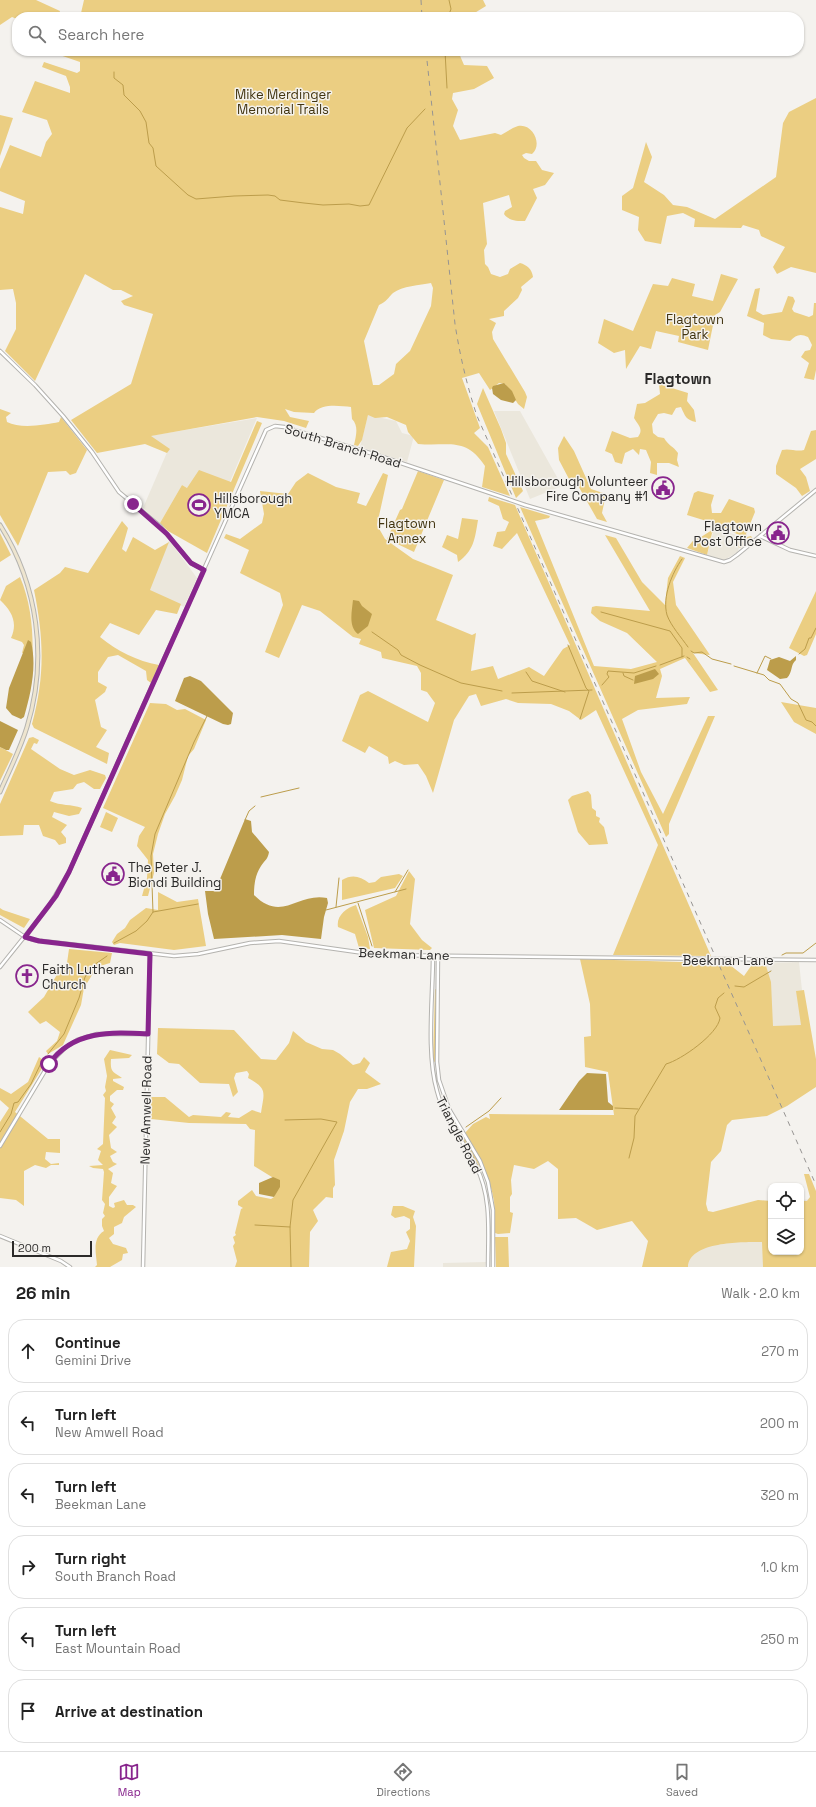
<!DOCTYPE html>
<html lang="en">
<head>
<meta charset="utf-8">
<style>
  :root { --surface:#fff; --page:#f6f6f6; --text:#222; --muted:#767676; --line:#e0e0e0; --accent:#88258d }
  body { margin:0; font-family:"Space Grotesk",sans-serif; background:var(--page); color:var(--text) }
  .controls { position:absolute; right:12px; bottom:12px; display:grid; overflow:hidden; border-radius:8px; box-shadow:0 1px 3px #0004 }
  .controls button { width:36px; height:36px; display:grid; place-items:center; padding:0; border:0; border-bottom:1px solid var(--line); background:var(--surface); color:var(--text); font:20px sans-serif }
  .scale { position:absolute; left:12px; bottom:10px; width:80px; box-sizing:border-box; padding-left:4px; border:2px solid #2b2a29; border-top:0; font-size:11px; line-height:14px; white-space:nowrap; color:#2b2a29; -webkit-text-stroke:3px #f4f2ee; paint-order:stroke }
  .stop { position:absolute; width:12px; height:12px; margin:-9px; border:3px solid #88258d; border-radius:50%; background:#fff }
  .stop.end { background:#88258d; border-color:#fff; box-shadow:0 1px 4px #0008 }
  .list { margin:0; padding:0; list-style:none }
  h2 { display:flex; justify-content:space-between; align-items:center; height:52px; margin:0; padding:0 16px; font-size:17px }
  h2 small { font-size:13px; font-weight:400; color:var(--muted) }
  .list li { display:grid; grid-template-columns:26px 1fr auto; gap:12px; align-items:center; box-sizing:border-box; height:64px; margin:0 8px 8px; padding:0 8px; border:1px solid var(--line); border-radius:16px }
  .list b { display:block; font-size:15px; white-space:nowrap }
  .list p { margin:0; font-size:13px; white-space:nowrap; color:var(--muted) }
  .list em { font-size:13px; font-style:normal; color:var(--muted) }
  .icon { flex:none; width:22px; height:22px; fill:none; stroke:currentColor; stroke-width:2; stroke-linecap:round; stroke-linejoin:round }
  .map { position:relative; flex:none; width:816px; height:1267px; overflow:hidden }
  .search { position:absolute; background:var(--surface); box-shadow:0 1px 3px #0004; left:12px; right:12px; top:12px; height:44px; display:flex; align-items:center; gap:10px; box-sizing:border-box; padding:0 14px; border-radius:16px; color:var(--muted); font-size:15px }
  .sheet { height:484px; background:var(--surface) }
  nav { display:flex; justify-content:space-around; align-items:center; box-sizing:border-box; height:56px; border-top:1px solid var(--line); background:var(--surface); font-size:11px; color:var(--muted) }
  nav a { display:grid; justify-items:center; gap:2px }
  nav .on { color:var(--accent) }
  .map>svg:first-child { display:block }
</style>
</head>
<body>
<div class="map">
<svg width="816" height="1267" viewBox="0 0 816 1267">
  <rect width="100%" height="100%" fill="#f4f2ee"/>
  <path fill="#ebe7dc" d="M494,411H520L562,486L530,499Z
    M368,415L396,421L402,433L414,436L407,462L360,447Z
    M257,418L229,484L187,488L182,485L160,523L143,508L168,450L149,436Z
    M782,520L789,530L784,546L766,536Z
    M714,529L741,536L738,552L724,560L707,555Z
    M169,540L197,578L184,607L149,591Z
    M799,962L806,1028L768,1031L762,963Z
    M813,1199L816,1267H686V1241L758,1201H771V1252H801V1200Z
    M486,1262L485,1267H443V1263Z"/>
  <path fill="#ebce82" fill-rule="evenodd" d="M0,0H36L60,11L58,17H17V19L12,17L0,25Z
    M84,0H483L486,6L468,17H87L81,13Z
    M48,51H458L464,65L487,66L494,78L474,89L453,93L452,99L458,110L453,126L460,140L495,133L501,135C506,132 512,128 518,126C533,123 543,145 532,154L526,153L522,155L524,158L529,161H536L542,170L554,173L545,185L533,189L537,198L525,221C517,221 509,221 504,214L505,211L512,207L509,195L483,203L487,244L484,250L485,264L488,267L491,274L500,277L508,274L510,269L520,263C527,265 532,269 533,277L521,287L522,290L518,298L504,311V316L489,319L496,323L492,332L493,339L525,392L527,397L524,409L518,404L505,384L499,383L490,390L479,373L462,378L480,428L474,433L488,447L510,496L482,487L485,466C465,436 448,447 418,444L408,432L406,425L387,417L375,418L368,415L362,440L358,446L354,445C356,436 359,426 352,419L351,407C340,406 321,403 314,413L294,412L285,409L290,417L309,421L306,428L284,421L257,417L151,436L170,449L167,453L145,444L97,453L71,420L131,384L153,314L124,305L121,301L133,296L121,290H113L85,274L35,381L5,351L16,329V303L13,289L0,290V207L23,214L25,201L0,191V169L10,145L41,157L46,142L52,134L47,120L22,112L35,81L70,93V87L66,76L42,67L44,62L77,73L80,71V62ZM431,283L433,288L431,306L410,351L396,364L394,374L379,385H373L364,341L379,305C386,302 388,298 393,293C402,286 420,285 431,283Z
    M816,98V273L791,267L777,274L773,267L785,247L761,236L759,230L743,225L741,228L694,227L695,219L683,213L667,216L661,244L645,241L638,230L639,217L622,210V196L633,188L646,142L652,157L644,182L664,195L673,205L687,207L715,219L776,177L783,123L789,112Z
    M0,115L13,118L0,156Z
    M721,274L738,279L720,312L715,315L708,350L678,342L679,336L656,331L651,349L640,346L626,369L625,350L614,353L598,343L604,319L633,331L653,284L668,286L672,278L695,284L692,296L713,301Z
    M760,288L756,311L763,315L782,312L788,296L793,297L795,301L792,309L794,312L809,317L813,315L814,303H816V370L814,380L804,378L809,363L801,357L805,351L810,350L812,345L808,337C800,333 796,335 790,341L771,339L763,335L764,323L747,316L755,289Z
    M659,384L688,393L687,401L694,410L696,422C686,420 685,416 681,407L676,408L672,415L664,413L658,414L652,424L653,433L658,437L664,438C669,446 673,446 678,453L677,460L679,467L669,463H657V475L650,473L651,462L646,450L640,449L639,455L633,449L625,453L622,464L615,462L612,454L605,451L612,431L630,438L638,437C644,429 638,425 634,418L637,404L645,403L660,394Z
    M483,388L501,429L506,443V454L523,491L516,498L477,404Z
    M0,409L11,413L6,417L7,422C20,429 45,425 59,422L61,417L87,450L76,473L70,475L66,471L48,472L18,546L0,515Z
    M257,421L262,423L207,553L168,531L160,523L182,485L187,488L199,470L231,482Z
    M816,430V459L800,469L806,477L810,491L802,496L796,488L776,474V466L782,450C790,448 796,452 804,450L811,431Z
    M564,436L574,451L591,489L606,494L602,513L607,522L597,519L576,482L569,479L559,460L558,448Z
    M418,471L444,480L414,552L387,539L400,510L402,509Z
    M308,473L336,487L360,493L357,503L366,506L383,473L388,475L377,525L385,539L413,559L453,575L436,620L472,635L476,633L471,671L493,666L498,679L529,667L544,676L563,649L570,645L517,533L502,549L493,546L497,532L505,531L509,522L503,519L499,506L488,501L489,497L515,505L711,956L613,955L658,845L596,710L581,720L569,711L551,704L518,703L506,699L481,706L476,694L469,696L454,720L433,793L426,776L418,764L404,765L395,761L389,764L388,757L369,746L365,753L342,741L360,695L368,691L428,722L435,703L427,692L421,690V673L417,666L382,658L381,652L359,644L361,639L353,637L320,611L302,605L279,658L265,652L283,605L280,593L240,573L249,550L224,538L226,534L240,539L262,523L264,514L260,491L288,494L296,482Z
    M698,491L714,495L711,505L712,513H721L729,499L754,508L755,512L746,534L747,537L751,536L753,539L740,548L737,546L739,535L723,527L712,533L707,555L687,548L697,536L701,537L712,530L713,523L687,515L694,493Z
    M520,507L550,516L549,518L535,521L594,666L631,669L657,662L627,633L600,621L591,613L592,607L596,606L650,611L605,535L616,538L642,582L665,605L668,578L680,556L685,558L673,582L676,605L710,655L693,653L718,690L710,692L685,658L660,669L662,676L656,698L690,697L687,704L638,710L622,719L641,772L663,814L708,716H715L669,824V834L666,837Z
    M462,518L478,520C475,538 474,551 458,562L457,555L442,547L447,535L458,539Z
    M122,521L128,528L122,549L126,552L133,537L155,550L169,542L150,590L181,604L177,614L156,610L139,635L110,623L100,637C117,651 137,661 159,665L151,683L147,680L146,671L118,655L108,657L98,672V682L107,687L105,692L95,700L101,727L107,730L96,747L109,753L107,764L34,728L32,724C45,676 44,639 34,590L60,573L65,567L88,573Z
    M0,533L11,555L0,562Z
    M20,577C32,605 34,637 32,667L28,653H22L24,645L22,642L11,638C18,623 12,611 0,600L6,586Z
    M816,591V634L807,655L804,656L789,648Z
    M781,702L816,708V734L794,722Z
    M150,703L166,704L177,710L185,709L206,720L194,749L188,756L182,780L175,796L165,814L158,834L153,854L154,873L148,896H142L147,878L148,860L137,846L139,836L145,827L103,808Z
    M33,737L39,740L37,744L34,743L31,749L60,769L74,775L90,770L105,775L106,778L100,789H94L84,782L77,784L73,789L54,792L50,801C61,806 71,804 82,808L79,814L69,816L54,812L52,817L67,825L61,832L66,838V843L59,845L55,840L43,836L39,825H24L23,835L0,836V804L29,738Z
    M0,747L13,754L0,781Z
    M588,791L591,795L592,808L596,811V816L600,818L599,822L604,827L608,844L589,845L578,832L568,800L572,796Z
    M106,812L118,818L112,832L100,827Z
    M409,871L415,879L410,924L422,940L432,948L430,950L374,948L365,910L396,896Z
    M399,874L403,876L395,888L342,900V880C352,874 360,876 369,883L375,882L381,877Z
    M158,892L177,902L198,899L206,946L174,950L120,943L114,945L112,942L117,934L125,928L130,920L146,908L158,910Z
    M356,905L368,937L370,949L359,948L355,934L338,927C336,916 346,908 356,905Z
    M0,908L3,910L30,919L24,928L0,915Z
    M69,949L112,953L110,963L97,967L84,988L81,1005L63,1045L48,1054L46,1051L57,1041L60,1032L46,1021L40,1024L28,1012L44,997L59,971L66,970Z
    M580,959L715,963L730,965L744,976L751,966H766L771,982L773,1026L801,1025L796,991L804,990L816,1059V1087L787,1106L767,1116L732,1120L727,1125L721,1151L711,1162L706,1204L708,1211L713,1212L758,1200L771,1201V1252H801V1201H807L810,1197L804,1174H809L816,1191V1267H763L762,1242C744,1242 689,1241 688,1267H642L648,1241L632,1221L597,1230L576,1218L558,1219V1169L548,1161L534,1169L514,1165L511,1180L512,1194L510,1197V1212L513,1213L510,1233L498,1234L495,1233C493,1223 495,1212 494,1201C490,1176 478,1155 465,1133L473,1124L486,1117L490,1119L489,1114L614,1115L608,1072L585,1067L584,1037L591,1036L590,1004Z
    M435,989L437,990L435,1062L433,1061Z
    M158,1028L234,1030L261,1059L276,1060L289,1043L293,1031L306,1042L322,1049L333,1050L340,1054L353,1065L360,1063L364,1057L370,1063L365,1072L381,1084L367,1089H358L350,1102L344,1131L334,1160L335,1185L333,1188V1198L326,1197L313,1210L318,1221L310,1232L309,1267H235L237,1261L233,1246L235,1243L233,1237L236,1235L235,1233L241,1209L243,1208L238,1205V1201L252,1190L256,1196L271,1199L274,1197L280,1182L254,1166L255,1130L250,1129L246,1124L189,1123L151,1119V1097H165L189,1117L193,1115L221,1117L226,1112L231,1113L228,1117L239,1118L252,1110L261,1113C264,1092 268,1089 248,1078L249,1074L247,1071L236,1073L234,1078L238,1092L233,1097L229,1084L200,1083L179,1064L169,1063L157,1054Z
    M110,1050L132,1055L129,1058L111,1059C110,1073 113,1071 122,1078L113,1079V1081L124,1087L123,1090H117L110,1096V1101L114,1104L111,1108L116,1117L112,1123L117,1127L109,1135L111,1148L117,1152L110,1156L113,1162L117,1164L108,1169L113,1173L111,1183L117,1186L109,1197V1206L113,1208L115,1207L114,1203L124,1200L127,1205H133L136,1207L124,1217L122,1223L114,1227V1234L109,1238L113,1244L126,1248L128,1253L123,1254L122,1260L110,1267H95L97,1265C96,1253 92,1238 104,1231L102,1226V1219L105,1216L103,1213L105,1204L102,1200L104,1172L103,1169L93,1168L89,1166L103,1165L98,1160L101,1151L97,1149L103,1144L105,1098L103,1095L106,1091L105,1087L107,1076L104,1059Z
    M39,1057L46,1062L15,1112L48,1139H60V1153L46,1152L45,1159L51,1164L59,1163V1165H51L46,1168L35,1165L24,1171V1206L16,1200L0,1198V1122L9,1108L0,1100V1088L11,1094L28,1082Z
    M444,1103L476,1157L481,1169L447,1114L443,1104Z
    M393,1206H403L415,1211L413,1217L416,1226L414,1267H387L391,1252L407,1249L410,1241L406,1232L410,1229V1219L404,1216L395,1218L391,1215Z
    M495,1237H508L509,1267H496Z"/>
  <path fill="#bc9d4b" d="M504,383L512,391L516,400L513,403L501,400L493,394L492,388L493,386Z
    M353,600L359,601L362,606L372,614L368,626L358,634C348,627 352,611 353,600Z
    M28,640L31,642C37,666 31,693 24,717L21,719L12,715L6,708L9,688Z
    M796,656V660C790,665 793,672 787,678L780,679L767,670L770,660L779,657L790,661Z
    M655,669L659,674L653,679L634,684L635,676Z
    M190,676L201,681L233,713L231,724L228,725L223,724L175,701L184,678Z
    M0,721L18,730L9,750H6L0,747Z
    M245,819L251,821L252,832L269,852C268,859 265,860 261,866C255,875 254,885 254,895C282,923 298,892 327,898L328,903L324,917L321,939L282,935L214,939L208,914L205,891H217L220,879Z
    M587,1073L606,1074L608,1102L613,1106V1110H559L579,1081Z
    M273,1177L280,1180V1187L274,1197L259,1194V1183Z"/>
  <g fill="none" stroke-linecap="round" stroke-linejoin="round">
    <path stroke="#bc9d4b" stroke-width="1" d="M448,17L451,9L449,0
      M445,51L447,88
      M114,72V78L123,85L124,95L140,111L146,122L149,143L153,148L156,166L188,195L196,199L234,196L268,195L275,196L280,200L304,203L323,205L349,204L360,206L369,205L407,128L425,109
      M682,559C672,573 662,597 667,615C671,626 681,637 688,647
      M601,612L670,631L682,648V657
      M372,632L398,650L401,655L420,665L461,683L502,691
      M568,645L586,688L589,691L580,719
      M691,651L694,653L702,652L712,659L731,664
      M799,654L805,649L809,638H811L816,628
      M687,657L690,659
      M660,665L684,656
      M734,666L764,675L769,680L780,684L791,699L798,703L806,720L812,722L816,726
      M526,672L532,681L565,692
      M623,673L624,676L633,680
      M757,673L765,656L771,659
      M602,685L609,677L607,674L608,671L634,673L656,666
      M512,693L592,690
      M261,797L299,788
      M245,820L249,811L255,806
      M395,892L408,870
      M358,903L372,946
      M336,907L339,878
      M326,910L406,889
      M153,912L151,856L155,834L194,742L207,716
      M114,943L136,931L147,921L153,912L198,904
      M782,955L786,953H803L816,943
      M735,986L744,987L771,971
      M48,1054L64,1034L79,998L85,977L94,965L107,956
      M615,1108L638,1109
      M285,1120L321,1119L337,1122L293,1200L290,1227L291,1267
      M466,1127L489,1111L501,1098
      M0,1132L11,1114L14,1103L18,1102L31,1084L42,1061
      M629,1158L634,1138L635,1116L666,1064C681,1060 718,1034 720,1018L715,1007L718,998L724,993
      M255,1225L290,1227"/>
    <g stroke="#b4b3af" stroke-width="4.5">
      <path id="tertiary" d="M0,351L35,385L63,416L92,452L119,492L160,526L191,563L204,570
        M525,505L724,562L730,560L737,555L816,490
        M760,536L790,550L816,556
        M0,920L25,937L34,940L174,956L198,954L250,943L279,941L378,955L816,960
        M433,955C433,996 426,1053 437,1091C444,1119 464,1141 476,1166C492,1197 488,1233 488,1267
        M438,955L437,1062L439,1080L449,1109L480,1161L488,1182L493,1210V1267
        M0,967L49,906L69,872L266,430L275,426L284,427L380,456L502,497
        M0,1146L49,1064L65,1048L77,1040L97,1034H148
        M0,1236L61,1261L70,1267
        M143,1267L150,954"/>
    </g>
    <g stroke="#b4b3af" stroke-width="5">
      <path id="secondary" d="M0,525C38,585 48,659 27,727C20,750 9,771 0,792"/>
    </g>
    <use href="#tertiary" stroke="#fff" stroke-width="2.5"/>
    <use href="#secondary" stroke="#eee5cf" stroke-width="3"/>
    <path stroke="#969492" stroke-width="1" stroke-dasharray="5 5" stroke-linecap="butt" d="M421,0L422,17
      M426,51L455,324C460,356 467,386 477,416L816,1185"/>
    <g stroke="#b4b3af" stroke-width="4.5" stroke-linecap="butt">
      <path id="tertiary-bridge" d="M502,497L525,505"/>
    </g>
    <use href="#tertiary-bridge" stroke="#fff" stroke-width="2.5"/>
  </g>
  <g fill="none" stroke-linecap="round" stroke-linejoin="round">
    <path stroke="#88258d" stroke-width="5" d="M49,1064C73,1030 111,1032 148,1034L150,954L39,941L25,937L56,896L69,872L204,570L191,563L167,534L133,504"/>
  </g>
  <defs>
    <g id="civic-ring" transform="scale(1.15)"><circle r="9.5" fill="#f4f2ee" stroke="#88258d" stroke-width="1.5"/><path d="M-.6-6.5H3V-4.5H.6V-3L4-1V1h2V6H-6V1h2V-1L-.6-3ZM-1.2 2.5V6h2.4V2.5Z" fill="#88258d"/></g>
    <g id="stadium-ring" transform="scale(1.15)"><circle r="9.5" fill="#f4f2ee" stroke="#88258d" stroke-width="1.5"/><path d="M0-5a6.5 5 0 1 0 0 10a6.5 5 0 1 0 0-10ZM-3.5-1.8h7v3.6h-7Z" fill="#88258d"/></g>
    <g id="church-ring" transform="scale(1.15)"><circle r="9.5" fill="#f4f2ee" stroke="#88258d" stroke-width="1.5"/><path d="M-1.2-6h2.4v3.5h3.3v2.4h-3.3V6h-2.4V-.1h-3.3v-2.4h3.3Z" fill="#88258d"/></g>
  </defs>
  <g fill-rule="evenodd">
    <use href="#civic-ring" x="663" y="488"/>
    <use href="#stadium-ring" x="199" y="505"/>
    <use href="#civic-ring" x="778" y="533"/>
    <use href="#civic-ring" x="113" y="874"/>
    <use href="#church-ring" x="27" y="976"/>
  </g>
  <g text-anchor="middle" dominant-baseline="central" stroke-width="3" stroke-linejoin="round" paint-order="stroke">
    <g font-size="13" fill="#413410" stroke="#f4f2ee">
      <text x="283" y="94">Mike Merdinger<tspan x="283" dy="15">Memorial Trails</tspan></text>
      <text x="695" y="319">Flagtown<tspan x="695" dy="15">Park</tspan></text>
      <text x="407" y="523">Flagtown<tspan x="407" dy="15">Annex</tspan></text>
    </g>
    <g font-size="13" fill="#2b2a29" stroke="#f4f2ee">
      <text transform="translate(343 446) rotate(17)">South Branch Road</text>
      <text transform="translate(404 954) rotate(2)">Beekman Lane</text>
      <text x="728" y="960">Beekman Lane</text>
      <text transform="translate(146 1110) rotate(-89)">New Amwell Road</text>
      <text transform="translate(459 1135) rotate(63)">Triangle Road</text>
    </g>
    <g font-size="13" fill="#2b2a29" stroke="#f4f2ee" text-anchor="start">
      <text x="648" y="481" text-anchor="end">Hillsborough Volunteer<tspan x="648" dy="15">Fire Company #1</tspan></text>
      <text x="214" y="498">Hillsborough<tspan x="214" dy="15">YMCA</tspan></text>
      <text x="762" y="526" text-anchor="end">Flagtown<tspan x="762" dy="15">Post Office</tspan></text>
      <text x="128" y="867">The Peter J.<tspan x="128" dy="15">Biondi Building</tspan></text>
      <text x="42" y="969">Faith Lutheran<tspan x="42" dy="15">Church</tspan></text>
    </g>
    <g font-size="15" font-weight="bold" fill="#2b2a29" stroke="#f4f2ee">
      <text x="678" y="378">Flagtown</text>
    </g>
  </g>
</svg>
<div class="controls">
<button><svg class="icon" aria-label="locate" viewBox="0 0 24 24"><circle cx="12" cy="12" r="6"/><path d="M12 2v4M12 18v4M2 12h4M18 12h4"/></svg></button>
<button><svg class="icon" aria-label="layers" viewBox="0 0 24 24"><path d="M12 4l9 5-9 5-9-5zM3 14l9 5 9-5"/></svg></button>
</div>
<div class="scale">200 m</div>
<div class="stop" style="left:49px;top:1064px"></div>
<div class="stop end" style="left:133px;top:504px"></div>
<div class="search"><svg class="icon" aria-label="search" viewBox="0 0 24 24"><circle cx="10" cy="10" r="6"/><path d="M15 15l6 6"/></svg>Search here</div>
</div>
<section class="sheet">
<h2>26 min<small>Walk · 2.0 km</small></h2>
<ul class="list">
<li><svg class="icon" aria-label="ahead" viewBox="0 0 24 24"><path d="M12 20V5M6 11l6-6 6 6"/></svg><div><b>Continue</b><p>Gemini Drive</p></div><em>270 m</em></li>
<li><svg class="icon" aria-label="left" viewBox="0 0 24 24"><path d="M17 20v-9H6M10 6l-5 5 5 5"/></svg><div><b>Turn left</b><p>New Amwell Road</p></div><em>200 m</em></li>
<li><svg class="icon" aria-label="left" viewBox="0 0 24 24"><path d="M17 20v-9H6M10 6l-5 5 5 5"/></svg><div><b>Turn left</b><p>Beekman Lane</p></div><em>320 m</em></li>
<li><svg class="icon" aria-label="right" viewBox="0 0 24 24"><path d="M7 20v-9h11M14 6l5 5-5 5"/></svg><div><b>Turn right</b><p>South Branch Road</p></div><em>1.0 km</em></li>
<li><svg class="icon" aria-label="left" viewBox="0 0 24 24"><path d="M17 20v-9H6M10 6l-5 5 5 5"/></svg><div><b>Turn left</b><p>East Mountain Road</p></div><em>250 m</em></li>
<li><svg class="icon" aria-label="arrive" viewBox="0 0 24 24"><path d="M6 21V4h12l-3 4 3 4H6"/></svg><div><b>Arrive at destination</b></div></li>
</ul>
</section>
<nav>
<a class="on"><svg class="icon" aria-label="map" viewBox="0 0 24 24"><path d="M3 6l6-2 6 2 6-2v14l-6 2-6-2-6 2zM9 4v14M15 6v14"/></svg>Map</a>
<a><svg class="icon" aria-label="directions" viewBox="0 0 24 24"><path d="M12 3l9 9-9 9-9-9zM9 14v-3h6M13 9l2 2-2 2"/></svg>Directions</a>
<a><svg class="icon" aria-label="saved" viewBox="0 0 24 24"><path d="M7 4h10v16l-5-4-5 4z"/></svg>Saved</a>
</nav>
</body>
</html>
